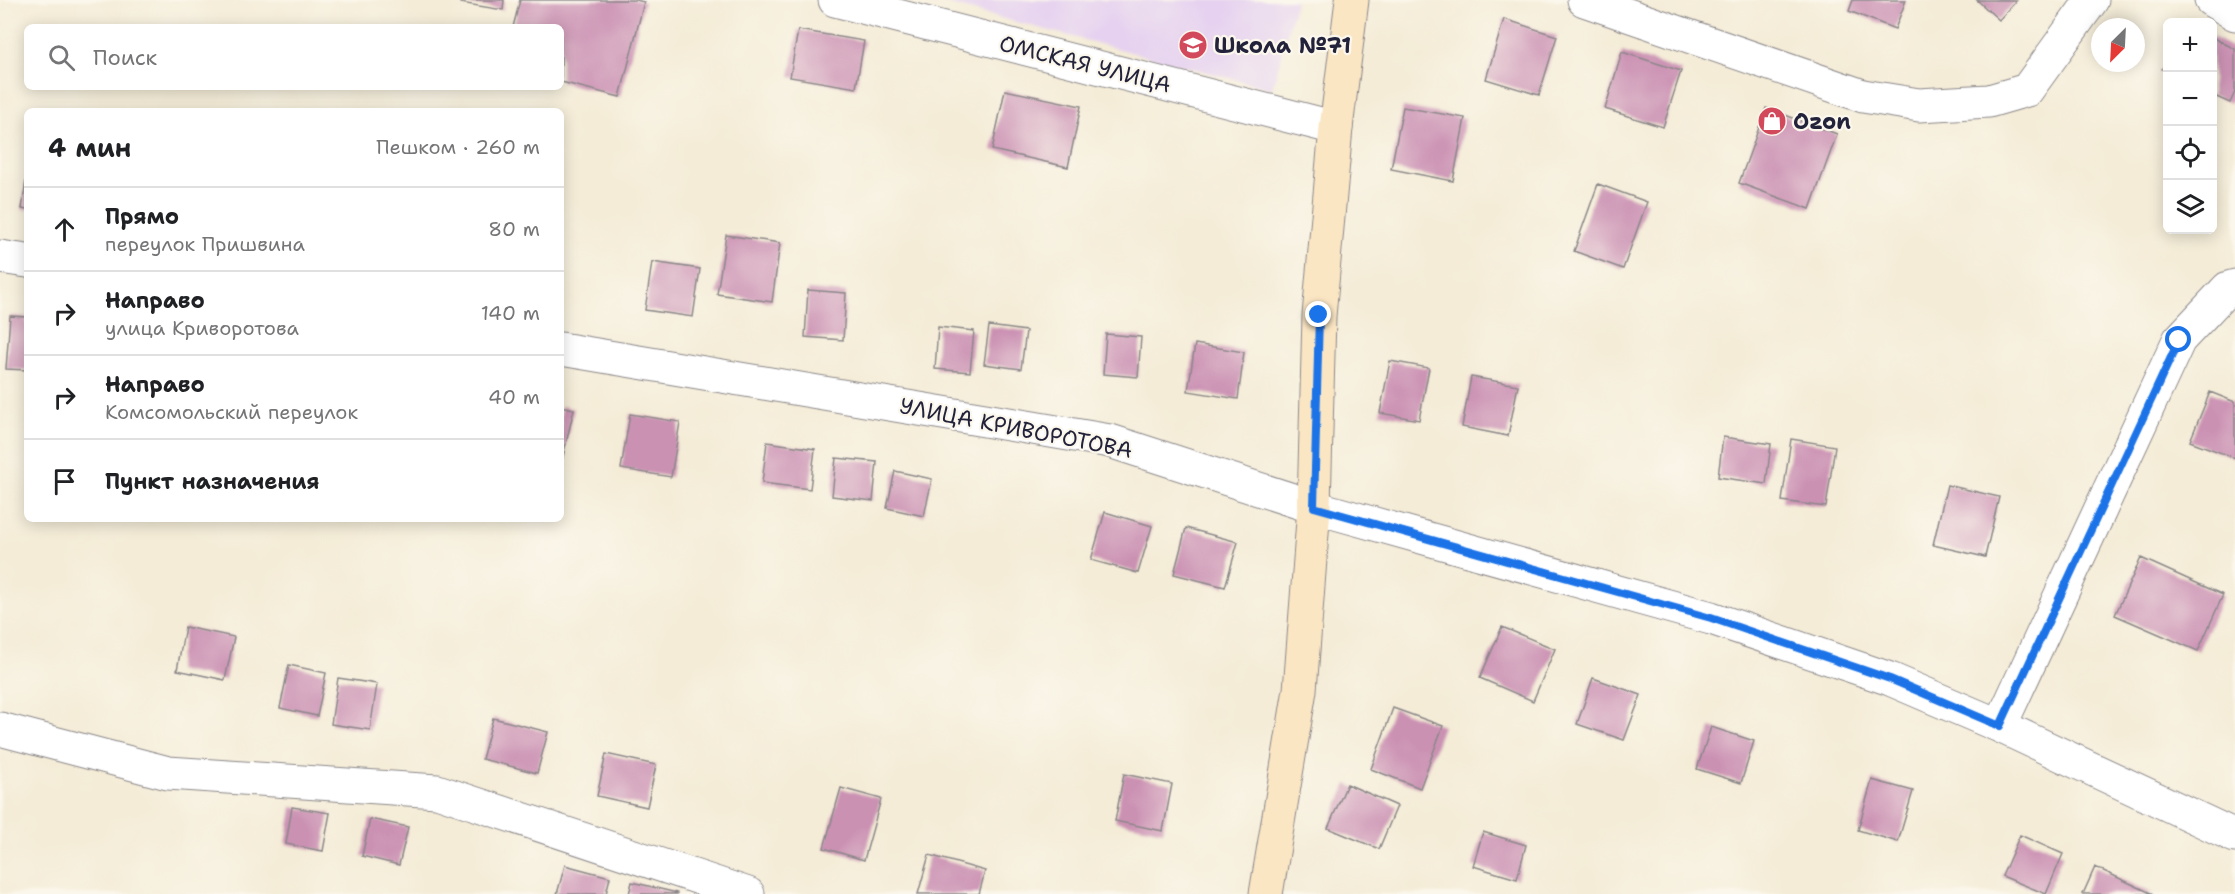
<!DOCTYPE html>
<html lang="ru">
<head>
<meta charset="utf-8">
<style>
  :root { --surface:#fff; --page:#f2f2f2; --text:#202124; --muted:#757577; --line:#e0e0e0 }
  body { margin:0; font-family:"Shantell Sans",sans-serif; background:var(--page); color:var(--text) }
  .controls { position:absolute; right:18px; top:18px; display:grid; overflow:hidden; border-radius:9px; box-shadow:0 3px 15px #0003 }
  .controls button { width:54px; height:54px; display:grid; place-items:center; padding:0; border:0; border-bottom:2px solid var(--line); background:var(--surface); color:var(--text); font:30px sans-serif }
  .compass { position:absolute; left:2091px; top:18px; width:54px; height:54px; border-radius:50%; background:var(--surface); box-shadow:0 3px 15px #0003; rotate:204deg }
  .stop { position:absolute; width:18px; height:18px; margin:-14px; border:4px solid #1a73e8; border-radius:50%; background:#fff }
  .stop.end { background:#1a73e8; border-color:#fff; box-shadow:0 2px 6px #0008 }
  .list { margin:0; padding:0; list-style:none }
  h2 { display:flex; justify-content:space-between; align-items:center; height:78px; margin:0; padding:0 24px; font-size:26px }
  h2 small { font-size:20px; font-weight:400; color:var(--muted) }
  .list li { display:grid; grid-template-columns:39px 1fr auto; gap:18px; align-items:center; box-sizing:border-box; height:84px; padding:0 24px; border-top:2px solid var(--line) }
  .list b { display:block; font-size:22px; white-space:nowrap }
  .list p { margin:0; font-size:20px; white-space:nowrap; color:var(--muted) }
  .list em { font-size:20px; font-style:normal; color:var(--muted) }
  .icon { flex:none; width:33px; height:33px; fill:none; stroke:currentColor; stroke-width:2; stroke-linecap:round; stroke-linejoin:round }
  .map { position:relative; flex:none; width:2235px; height:894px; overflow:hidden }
  .search { position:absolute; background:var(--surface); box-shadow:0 3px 15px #0003; left:24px; top:24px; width:540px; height:66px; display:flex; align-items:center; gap:15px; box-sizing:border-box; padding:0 21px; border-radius:9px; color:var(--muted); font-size:22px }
  .panel { position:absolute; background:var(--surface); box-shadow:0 3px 15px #0003; left:24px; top:108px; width:540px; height:414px; border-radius:9px }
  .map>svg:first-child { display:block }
</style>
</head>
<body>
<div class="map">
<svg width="2235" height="894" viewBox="0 0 2235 894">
  <rect width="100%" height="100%" fill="#fbf7ec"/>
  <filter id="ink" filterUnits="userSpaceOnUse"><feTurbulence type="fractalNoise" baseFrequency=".0167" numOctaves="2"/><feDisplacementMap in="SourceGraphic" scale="12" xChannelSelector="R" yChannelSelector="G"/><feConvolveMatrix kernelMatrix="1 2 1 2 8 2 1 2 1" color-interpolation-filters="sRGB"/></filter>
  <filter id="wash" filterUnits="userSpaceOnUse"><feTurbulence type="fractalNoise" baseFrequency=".008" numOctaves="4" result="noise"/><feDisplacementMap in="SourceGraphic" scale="24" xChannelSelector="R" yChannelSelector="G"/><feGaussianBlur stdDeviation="1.35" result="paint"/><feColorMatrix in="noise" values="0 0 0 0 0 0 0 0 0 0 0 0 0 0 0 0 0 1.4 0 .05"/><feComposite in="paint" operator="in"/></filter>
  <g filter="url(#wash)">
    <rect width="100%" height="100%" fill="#f4ecd7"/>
    <path fill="#e6d2f0" d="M932,0H1296L1272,89Z"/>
    <g id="blocks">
      <path fill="#cb91b3" d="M461,0H504L503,10L460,3Z
        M520,0H636L644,2L620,97L561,82V27H513Z
        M1853,0H1906L1895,29L1849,11Z
        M1977,0H2017L1999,20Z
        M1504,19L1557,36L1539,95L1486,79Z
        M798,30L864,41L856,88L790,77Z
        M2212,37L2235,49V92L2230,103L2212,95Z
        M1622,52L1681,71L1663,127L1605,109Z
        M2168,58V72L2162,69Z
        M1005,90L1081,106L1068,167L992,150Z
        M1403,107L1465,118L1453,181L1391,169Z
        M1766,108L1837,134L1810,209L1739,183Z
        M26,181H27V210L22,209Z
        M1598,184L1647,202L1623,269L1574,251Z
        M726,235L780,243L772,302L717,294Z
        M652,262L700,269L693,317L645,310Z
        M808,290L846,293L843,340L805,337Z
        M10,316L27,317V370L6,369Z
        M989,326L1026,331L1021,369L984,364Z
        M938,327L974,331L970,372L935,369Z
        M1106,334L1141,337L1138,377L1103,374Z
        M1195,344L1244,352L1238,399L1188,391Z
        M1390,361L1429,368L1419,420L1380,413Z
        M1471,377L1518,385L1508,436L1462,427Z
        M2210,392L2235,402V458L2190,441Z
        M561,406L574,409L562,461L561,460Z
        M630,414L680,422L671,477L621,469Z
        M1723,437L1771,444L1766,484L1718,477Z
        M1791,439L1835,446L1826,507L1782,501Z
        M767,442L815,449L810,489L762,483Z
        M836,458L877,462L873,501L832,496Z
        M895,471L932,479L924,516L887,508Z
        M1947,485L1999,497L1985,557L1933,545Z
        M1105,512L1152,526L1138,573L1091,560Z
        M1186,528L1238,542L1225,587L1174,574Z
        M2141,558L2223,595L2198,651L2115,615Z
        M185,627L234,637L225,680L177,670Z
        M1502,627L1555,649L1533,701L1480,678Z
        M289,665L326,673L317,716L280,708Z
        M338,678L377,684L370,730L331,724Z
        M1593,678L1641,695L1624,740L1577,724Z
        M1393,708L1443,726L1420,788L1371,769Z
        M493,718L548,732L537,773L482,759Z
        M1711,727L1754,741L1741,783L1697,769Z
        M606,754L656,765L647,807L597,796Z
        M1124,774L1172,784L1163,831L1115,821Z
        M1872,780L1913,791L1898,842L1858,830Z
        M1347,784L1397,806L1379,849L1328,828Z
        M841,788L881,799L864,860L824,848Z
        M292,807L330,813L323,851L286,844Z
        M370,819L408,827L399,865L362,856Z
        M1483,832L1526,845L1517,879L1473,866Z
        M2020,835L2063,854L2046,894L2002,876Z
        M929,855L985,871L979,894H918Z
        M565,865L610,877L606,894H557Z
        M2095,867L2153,894H2083Z
        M632,882L677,893V894H629Z"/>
    </g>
  </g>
  <g filter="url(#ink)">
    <use href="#blocks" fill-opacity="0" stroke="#8b8789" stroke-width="1.5"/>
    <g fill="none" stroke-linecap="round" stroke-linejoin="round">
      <g stroke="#8b8789" stroke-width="35">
        <path id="street" d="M835,0L1336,128
          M1584,0L1863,96L1919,105L1989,101L2027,90L2092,0
          M2211,0L2235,14
          M0,257L27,261
          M561,349L1110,441L1314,507L1711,618L1890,679L2000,726L2235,836
          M2000,726L2179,340L2228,288L2235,286
          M0,729L168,773L437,791L748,894"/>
      </g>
      <g stroke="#8b8789" stroke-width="35">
        <path id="secondary" d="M1266,894L1300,690L1314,507L1319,316L1336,128L1352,0"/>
      </g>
      <use href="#street" stroke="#fff" stroke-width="33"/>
      <use href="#secondary" stroke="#fbe6c4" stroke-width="33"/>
    </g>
  </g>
  <g fill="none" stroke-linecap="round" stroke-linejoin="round" filter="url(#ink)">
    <path stroke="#1a73e8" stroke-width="8" d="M1319,315L1314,507L1711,618L1890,679L2000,726L2179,340"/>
  </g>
  <defs>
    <g id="school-disc" transform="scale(1.5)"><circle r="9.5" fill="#d1495b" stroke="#fbf7ec"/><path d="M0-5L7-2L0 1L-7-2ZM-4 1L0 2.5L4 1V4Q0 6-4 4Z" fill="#fff"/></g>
    <g id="shop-disc" transform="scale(1.5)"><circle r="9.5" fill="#d1495b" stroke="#fbf7ec"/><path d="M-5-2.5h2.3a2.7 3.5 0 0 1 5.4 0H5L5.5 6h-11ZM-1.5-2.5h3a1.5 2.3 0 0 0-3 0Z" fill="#fff"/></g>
  </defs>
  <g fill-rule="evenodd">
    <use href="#school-disc" x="1193" y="45"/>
    <use href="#shop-disc" x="1772" y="121"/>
  </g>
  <g text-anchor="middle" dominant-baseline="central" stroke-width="4.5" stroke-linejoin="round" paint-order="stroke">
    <g font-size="22" font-weight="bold" fill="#22223b" stroke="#fbf7ec" text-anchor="start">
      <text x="1214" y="45">Школа №71</text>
      <text x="1793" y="121">Ozon</text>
    </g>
    <g font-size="22" fill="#22223b" stroke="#fbf7ec">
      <text transform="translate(1085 64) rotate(14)">ОМСКАЯ УЛИЦА</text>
      <text transform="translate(1016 428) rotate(11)">УЛИЦА КРИВОРОТОВА</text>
    </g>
  </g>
</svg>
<div class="controls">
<button>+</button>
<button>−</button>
<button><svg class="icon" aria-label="locate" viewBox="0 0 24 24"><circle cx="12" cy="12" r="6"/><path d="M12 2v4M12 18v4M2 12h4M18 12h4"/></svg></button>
<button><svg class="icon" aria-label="layers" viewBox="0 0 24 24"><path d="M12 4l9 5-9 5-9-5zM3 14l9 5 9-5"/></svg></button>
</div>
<svg class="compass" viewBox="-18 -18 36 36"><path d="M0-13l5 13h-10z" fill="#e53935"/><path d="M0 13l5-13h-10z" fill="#757577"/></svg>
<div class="stop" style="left:2179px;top:340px"></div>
<div class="stop end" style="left:1319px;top:315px"></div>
<div class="search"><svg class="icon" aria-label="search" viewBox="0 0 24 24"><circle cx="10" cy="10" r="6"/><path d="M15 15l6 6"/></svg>Поиск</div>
<section class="panel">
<h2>4 мин<small>Пешком · 260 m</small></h2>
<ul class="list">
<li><svg class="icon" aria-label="ahead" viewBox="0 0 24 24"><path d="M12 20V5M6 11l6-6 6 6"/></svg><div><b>Прямо</b><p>переулок Пришвина</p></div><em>80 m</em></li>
<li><svg class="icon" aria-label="right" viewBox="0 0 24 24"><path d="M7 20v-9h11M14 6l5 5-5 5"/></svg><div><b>Направо</b><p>улица Криворотова</p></div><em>140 m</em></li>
<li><svg class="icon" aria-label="right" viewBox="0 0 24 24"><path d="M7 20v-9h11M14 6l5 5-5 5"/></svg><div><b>Направо</b><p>Комсомольский переулок</p></div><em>40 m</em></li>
<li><svg class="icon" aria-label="arrive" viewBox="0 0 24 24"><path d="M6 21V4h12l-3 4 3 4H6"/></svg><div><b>Пункт назначения</b></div></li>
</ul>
</section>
</div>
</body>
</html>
